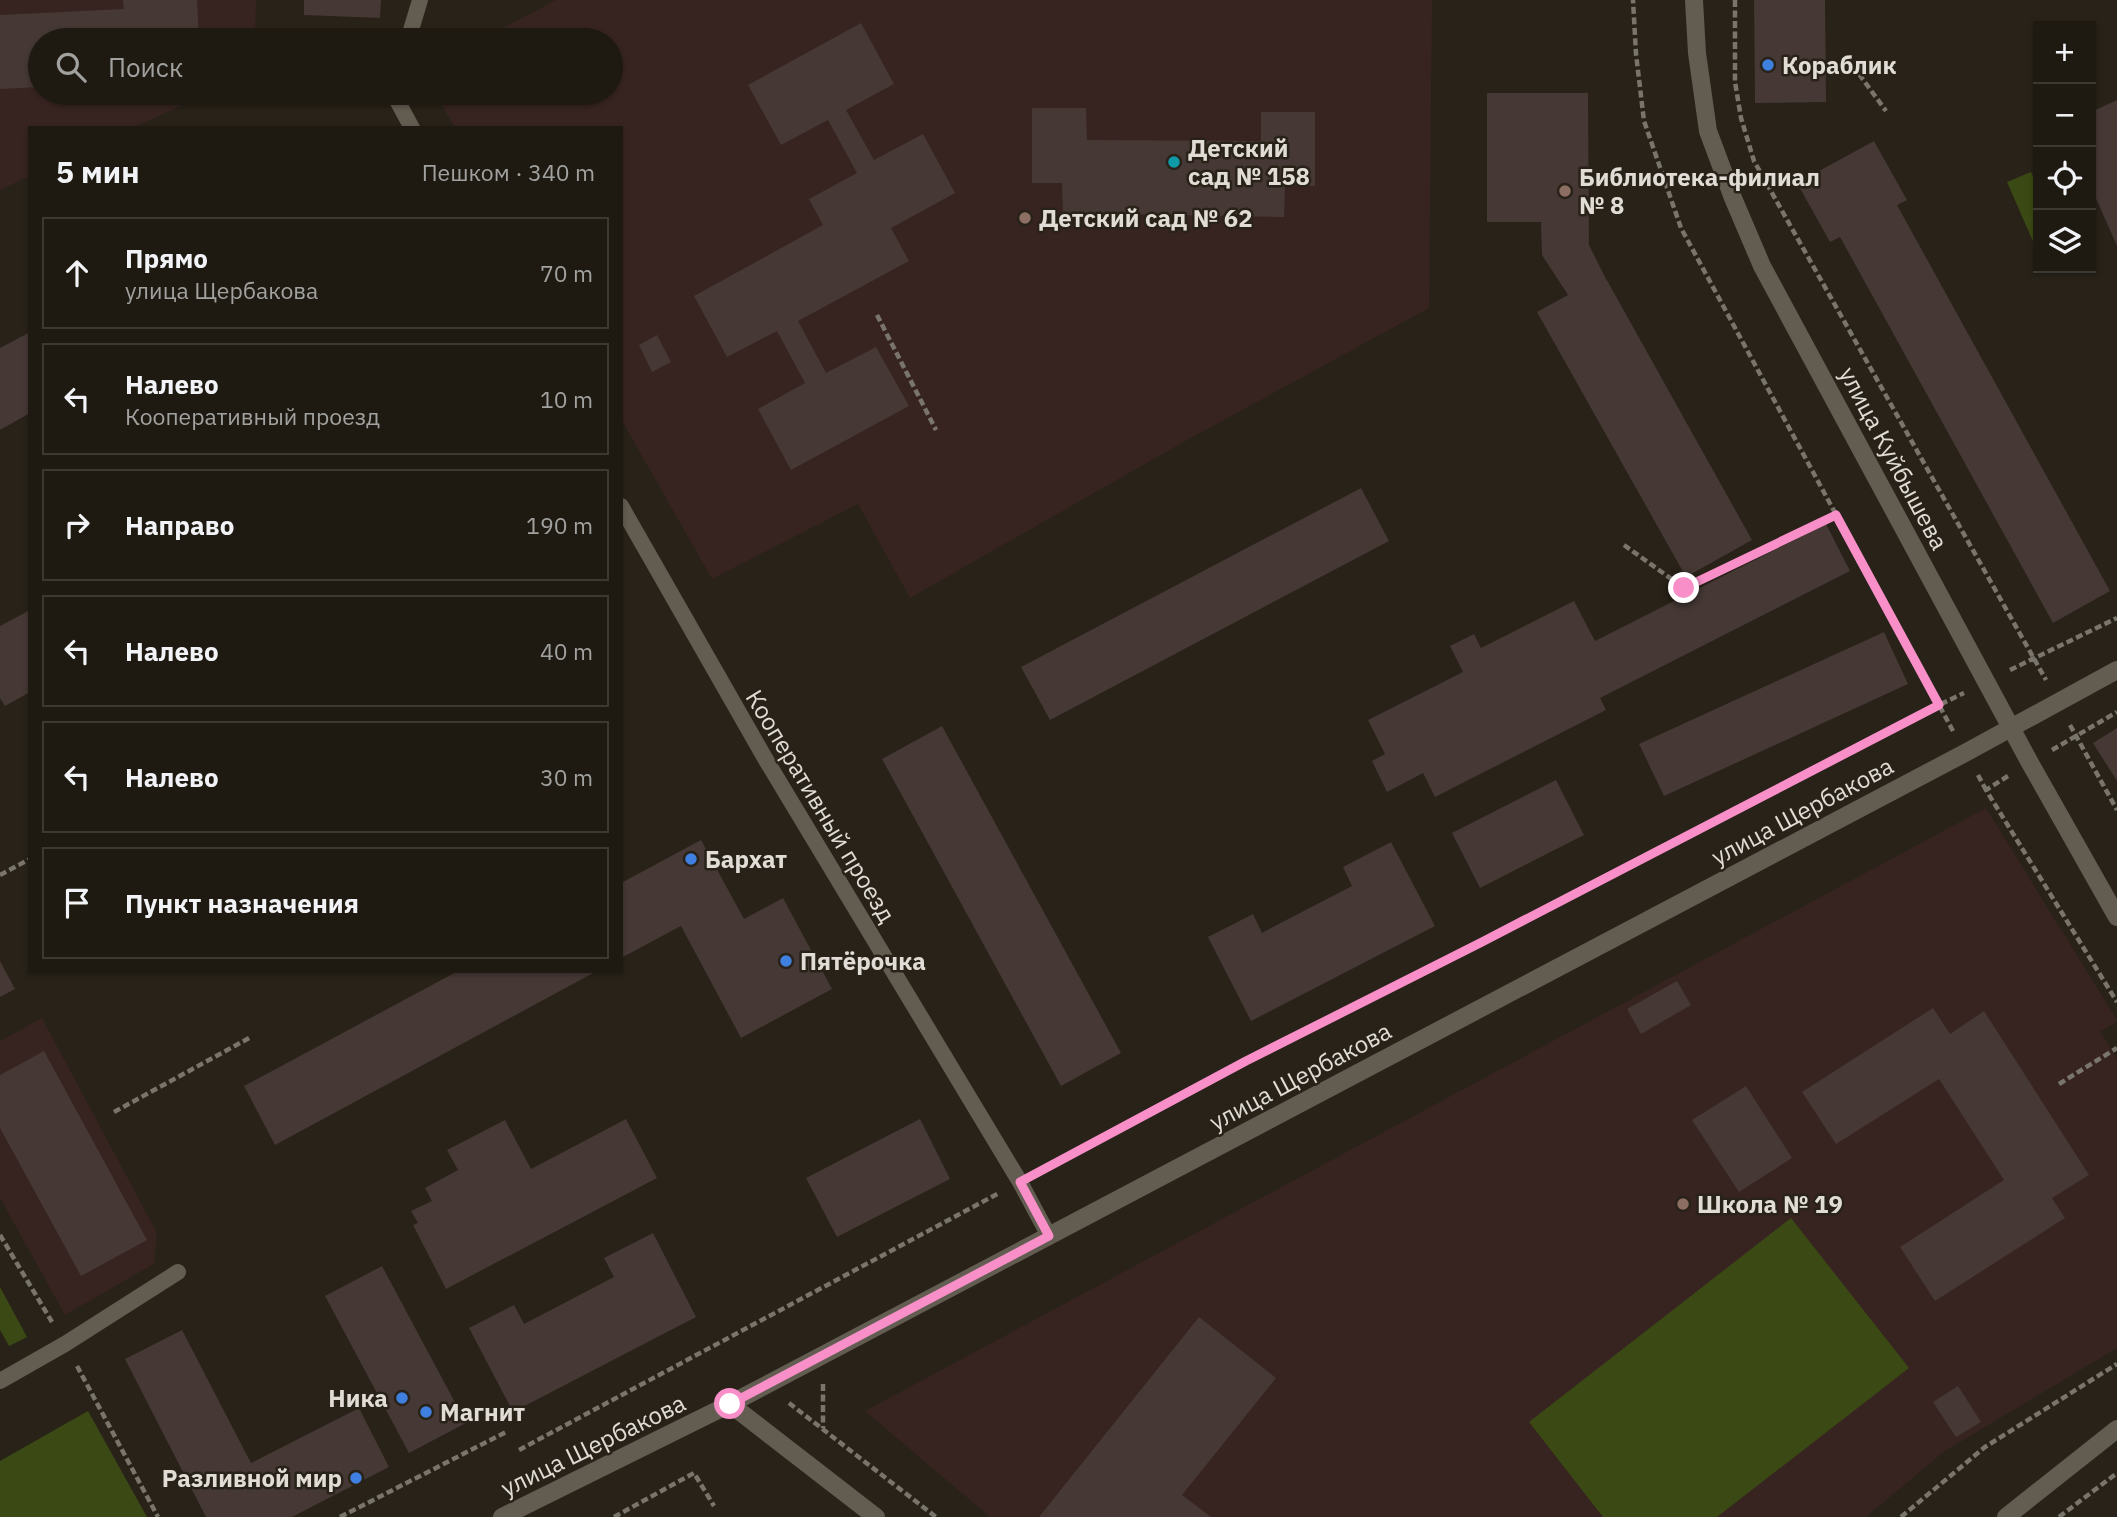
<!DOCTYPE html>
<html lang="ru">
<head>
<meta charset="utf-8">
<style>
  :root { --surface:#1e1a12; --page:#26231b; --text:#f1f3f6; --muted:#a1a19f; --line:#3c3832 }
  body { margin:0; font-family:"IBM Plex Sans",sans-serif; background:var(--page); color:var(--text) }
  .controls { position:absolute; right:21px; top:21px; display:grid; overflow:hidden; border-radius:0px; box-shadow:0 2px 5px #0004 }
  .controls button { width:63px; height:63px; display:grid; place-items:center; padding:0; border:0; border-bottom:2px solid var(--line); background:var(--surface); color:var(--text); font:35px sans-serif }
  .stop { position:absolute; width:21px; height:21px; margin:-16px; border:5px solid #f98fc9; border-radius:50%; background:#fff }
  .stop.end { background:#f98fc9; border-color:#fff; box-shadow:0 2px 7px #0008 }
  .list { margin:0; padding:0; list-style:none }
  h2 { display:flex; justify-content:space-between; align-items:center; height:91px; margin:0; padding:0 28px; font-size:30px }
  h2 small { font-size:23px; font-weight:400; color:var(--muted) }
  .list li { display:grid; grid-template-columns:46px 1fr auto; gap:21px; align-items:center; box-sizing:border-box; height:112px; margin:0 14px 14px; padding:0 14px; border:2px solid var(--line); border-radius:0px }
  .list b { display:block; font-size:26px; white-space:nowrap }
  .list p { margin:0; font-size:23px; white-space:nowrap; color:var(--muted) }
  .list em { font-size:23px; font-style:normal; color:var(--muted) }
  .icon { flex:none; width:38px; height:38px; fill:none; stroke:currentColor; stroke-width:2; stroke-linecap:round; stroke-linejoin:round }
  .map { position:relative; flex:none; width:2117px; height:1517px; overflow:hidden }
  .search { position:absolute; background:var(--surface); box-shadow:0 2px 5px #0004; left:28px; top:28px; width:595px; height:77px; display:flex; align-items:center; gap:18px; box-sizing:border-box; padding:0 24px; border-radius:38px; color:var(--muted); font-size:26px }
  .panel { position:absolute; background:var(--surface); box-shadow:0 2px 5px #0004; left:28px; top:126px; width:595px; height:847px; border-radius:0px }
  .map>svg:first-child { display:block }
</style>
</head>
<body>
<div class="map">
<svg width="2117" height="1517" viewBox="0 0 2117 1517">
  <rect width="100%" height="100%" fill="#282218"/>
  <path fill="#372421" d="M0,0H256L255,40H40V93H208L133,128H30V176L0,190Z
    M556,0H1432L1429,308L1171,449L910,598L858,504L712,579L621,419V128H455L435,93H611V40H480Z
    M1986,808L2117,1020V1022L2100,1032L2117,1059V1348L1945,1451L1866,1517H990L865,1411Z
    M42,1018L157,1233L154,1264L65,1315L0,1198V1041Z"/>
  <path fill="#3b4a14" d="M2031,172L2038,188V253L2007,182Z
    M1791,1218L1909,1368L1717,1517H1603L1529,1422Z
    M0,1287L27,1337L9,1346L0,1330Z
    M88,1411L147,1517H0V1461Z"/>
  <path fill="#453835" d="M123,0H197L199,40H40V87L0,89V15L124,9Z
    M304,0H381L380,18L304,15Z
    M1754,0H1825L1826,102L1755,103Z
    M861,23L894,84L846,110L874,160L923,134L955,193L891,228L909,261L798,321L826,373L876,347L909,406L791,470L758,409L805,383L777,331L727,357L694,296L823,225L809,199L857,173L828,120L781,145L748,85Z
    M1487,93H1588L1589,245L1604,275L1752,540L1686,577L1537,312L1568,295L1542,255L1541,222H1487Z
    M2117,100V246L2091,187V112Z
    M1032,108H1086L1087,140L1261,141V112H1315V186L1285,185L1284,217L1063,213L1062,183H1032Z
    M1874,141L1907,200L1897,205L2110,591L2053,623L1840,237L1830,242L1797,183Z
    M30,332V413L0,430V348Z
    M657,335L671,362L652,372L639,345Z
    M1361,488L1389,541L1050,720L1021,667Z
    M1826,524L1850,571L1600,698L1606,710L1435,797L1423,773L1387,792L1372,761L1385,754L1368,720L1463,672L1450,646L1474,634L1481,648L1574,601L1595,641Z
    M30,610V692L5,706L0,698V626Z
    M1884,632L1908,684L1664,796L1639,744Z
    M942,726L1121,1053L1061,1086L882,759Z
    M2117,728V781L2093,743Z
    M1556,780L1584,835L1480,888L1452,833Z
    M701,840L744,919L783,898L832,989L741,1038L681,926L621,958V883Z
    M1391,842L1435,926L1251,1021L1208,937L1253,914L1262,933L1271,928L1352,886L1343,867Z
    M0,961L15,989L0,997Z
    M458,971H597L275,1145L244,1086Z
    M1677,981L1691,1005L1641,1034L1627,1009Z
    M1933,1008L1950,1034L1984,1011L2089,1175L2052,1198L2065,1218L1935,1301L1900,1247L2004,1180L1939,1079L1836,1144L1802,1092Z
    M44,1051L147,1240L81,1276L0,1128V1075Z
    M1746,1086L1792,1158L1739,1192L1692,1120Z
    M626,1119L657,1178L446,1289L413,1225L418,1223L411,1211L432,1201L425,1188L458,1170L447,1150L505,1120L531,1169Z
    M920,1119L950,1179L837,1237L806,1178Z
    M653,1233L696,1317L513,1412L469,1328L514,1305L524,1324L614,1277L604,1258Z
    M382,1266L466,1423L409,1453L325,1296Z
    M1199,1317L1276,1378L1182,1495L1211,1517H1039Z
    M182,1330L251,1463L359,1408L389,1467L292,1517H206L125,1359Z
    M1958,1386L1981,1422L1956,1437L1933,1402Z"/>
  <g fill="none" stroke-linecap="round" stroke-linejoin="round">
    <path stroke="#7a756c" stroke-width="4.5" stroke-dasharray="7 3.5" stroke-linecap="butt" d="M1735,0V82L1741,118L1754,161L2046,680
      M1859,74L1886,111
      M877,315L936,430
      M1624,545L1684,588L1836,515
      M2010,670L2117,618
      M2070,725L2117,810
      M1953,731L1939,705L1964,693
      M2052,750L2117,712
      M1978,775L1986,790
      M2008,776L1986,790L2117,1002
      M0,875L30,859
      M2059,1084L2117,1048
      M114,1112L251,1037
      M1041,1170L1246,1061L1483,942L1939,705L1681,228L1644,121L1636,54L1633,0
      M0,1235L52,1322
      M77,1366L158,1517
      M823,1384V1428
      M789,1403L936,1517
      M519,1450L999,1193
      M340,1517L508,1431
      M614,1517L694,1473L714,1506
      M1901,1517L1985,1447L2117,1364
      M2059,1517L2117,1473"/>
    <path stroke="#635c51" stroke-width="16" d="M408,40L420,0
      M393,93L412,128
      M621,506L766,760L1020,1182L1049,1236
      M0,1381L65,1344L178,1272"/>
    <path stroke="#635c51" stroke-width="18" d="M730,1404L876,1517
      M502,1517L730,1404L1965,753L2117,670
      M2006,1517L2117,1429"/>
    <path stroke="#635c51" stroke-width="18" d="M1694,0L1697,53L1708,131L1733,198L1762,266L2030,763L2117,917"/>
  </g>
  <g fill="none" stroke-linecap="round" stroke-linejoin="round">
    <path stroke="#f98fc9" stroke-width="9" d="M730,1404L1049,1236L1020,1182L1246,1061L1482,942L1939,705L1836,515L1684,588"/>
  </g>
  <g fill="#3f7fe0" stroke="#282218" stroke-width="2.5">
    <circle cx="1768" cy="65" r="7"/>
    <circle cx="691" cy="859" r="7"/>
    <circle cx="786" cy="961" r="7"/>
    <circle cx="402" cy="1398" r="7"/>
    <circle cx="426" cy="1412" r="7"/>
    <circle cx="356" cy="1478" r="7"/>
  </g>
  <circle fill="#0f9aa8" stroke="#282218" stroke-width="2.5" cx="1174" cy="162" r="7"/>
  <g fill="#8d6e63" stroke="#282218" stroke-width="2.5">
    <circle cx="1565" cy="191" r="7"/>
    <circle cx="1025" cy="218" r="7"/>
    <circle cx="1683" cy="1204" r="7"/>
  </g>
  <g text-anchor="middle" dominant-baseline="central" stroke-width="5" stroke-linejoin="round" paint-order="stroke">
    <g font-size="24" font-weight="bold" fill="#e1ddd6" stroke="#282218" text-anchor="start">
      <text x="1782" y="65">Кораблик</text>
      <text x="1188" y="148">Детский<tspan x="1188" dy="28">сад № 158</tspan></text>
      <text x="1579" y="177">Библиотека-филиал<tspan x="1579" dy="28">№ 8</tspan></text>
      <text x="1039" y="218">Детский сад № 62</text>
      <text x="705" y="859">Бархат</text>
      <text x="800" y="961">Пятёрочка</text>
      <text x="1697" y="1204">Школа № 19</text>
      <text x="388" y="1398" text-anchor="end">Ника</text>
      <text x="440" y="1412">Магнит</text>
      <text x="342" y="1478" text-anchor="end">Разливной мир</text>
    </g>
    <g font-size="24" fill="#e1ddd6" stroke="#282218">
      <text transform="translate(1894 458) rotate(62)">улица Куйбышева</text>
      <text transform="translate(821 806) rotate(59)">Кооперативный проезд</text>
      <text transform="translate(1802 811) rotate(-28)">улица Щербакова</text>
      <text transform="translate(1300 1076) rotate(-28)">улица Щербакова</text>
      <text transform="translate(593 1445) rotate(-26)">улица Щербакова</text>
    </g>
  </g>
</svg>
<div class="controls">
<button>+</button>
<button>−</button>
<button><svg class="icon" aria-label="locate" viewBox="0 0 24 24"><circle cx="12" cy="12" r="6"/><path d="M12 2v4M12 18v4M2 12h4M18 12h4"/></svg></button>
<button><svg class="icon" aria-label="layers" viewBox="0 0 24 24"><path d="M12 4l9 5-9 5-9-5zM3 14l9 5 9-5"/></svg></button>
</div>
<div class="stop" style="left:730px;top:1404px"></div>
<div class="stop end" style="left:1684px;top:588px"></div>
<div class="search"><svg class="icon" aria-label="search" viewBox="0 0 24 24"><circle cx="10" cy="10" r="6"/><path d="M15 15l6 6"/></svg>Поиск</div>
<section class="panel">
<h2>5 мин<small>Пешком · 340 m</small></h2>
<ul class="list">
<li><svg class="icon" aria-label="ahead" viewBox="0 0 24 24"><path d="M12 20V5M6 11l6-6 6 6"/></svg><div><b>Прямо</b><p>улица Щербакова</p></div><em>70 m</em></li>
<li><svg class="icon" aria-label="left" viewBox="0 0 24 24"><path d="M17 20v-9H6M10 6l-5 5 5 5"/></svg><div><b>Налево</b><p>Кооперативный проезд</p></div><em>10 m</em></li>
<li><svg class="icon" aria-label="right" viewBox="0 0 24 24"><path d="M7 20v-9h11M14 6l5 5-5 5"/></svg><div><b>Направо</b></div><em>190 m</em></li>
<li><svg class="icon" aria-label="left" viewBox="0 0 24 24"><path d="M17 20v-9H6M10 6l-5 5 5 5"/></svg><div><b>Налево</b></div><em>40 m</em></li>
<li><svg class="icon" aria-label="left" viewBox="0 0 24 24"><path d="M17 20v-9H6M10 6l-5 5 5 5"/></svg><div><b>Налево</b></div><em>30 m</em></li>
<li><svg class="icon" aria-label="arrive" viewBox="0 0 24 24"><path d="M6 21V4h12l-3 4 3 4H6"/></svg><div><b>Пункт назначения</b></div></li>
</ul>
</section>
</div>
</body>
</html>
